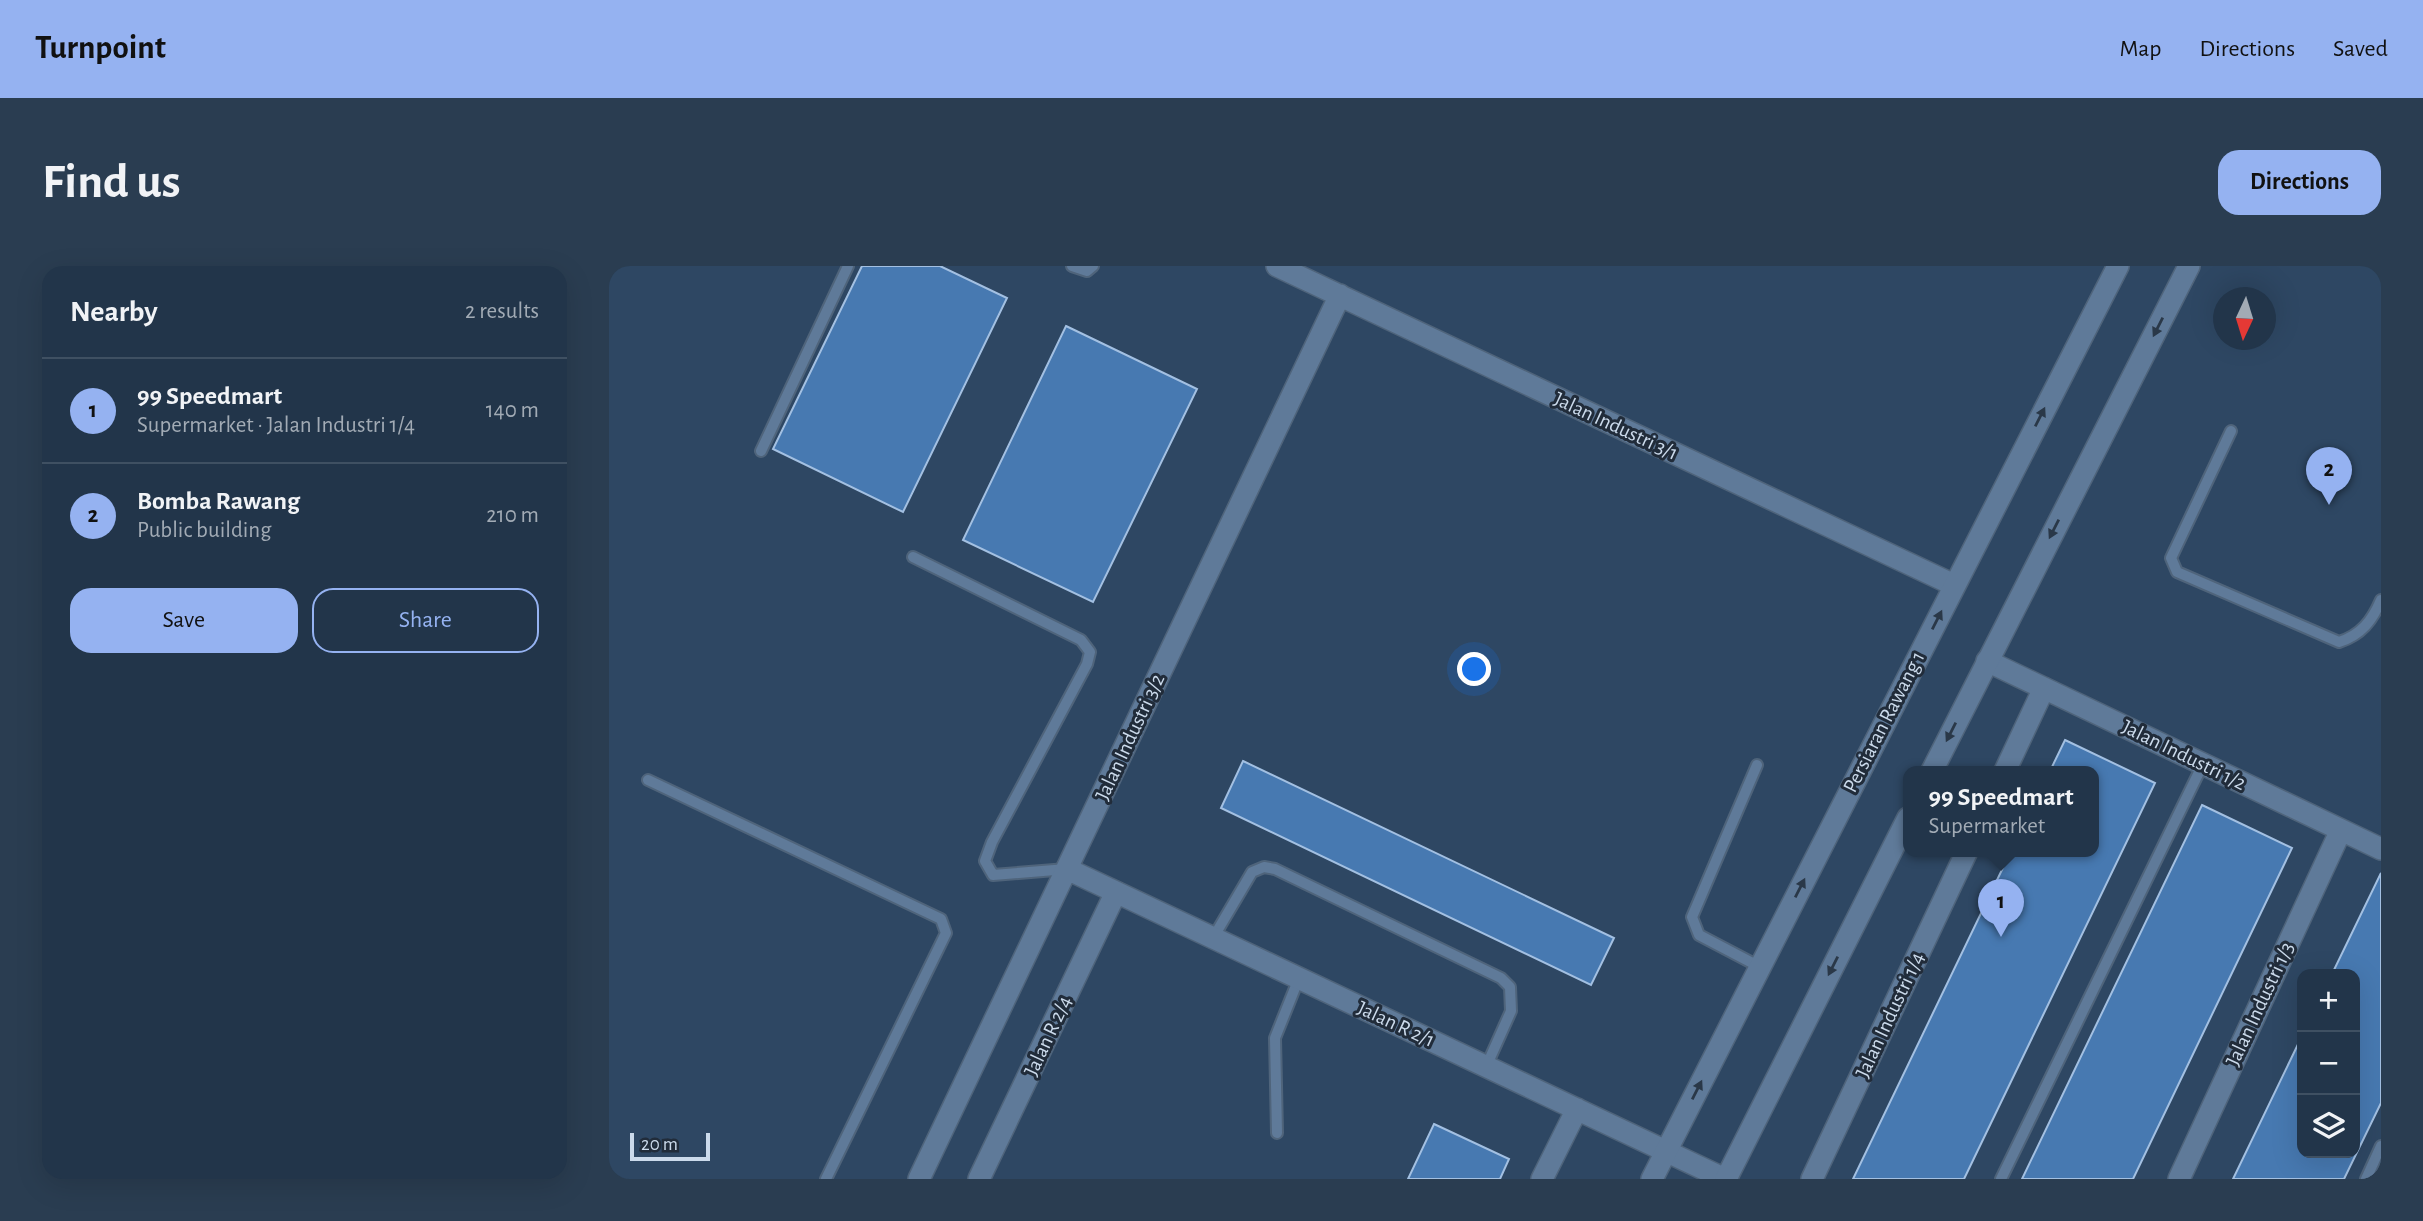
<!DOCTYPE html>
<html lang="en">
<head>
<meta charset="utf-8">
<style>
  :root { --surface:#22354a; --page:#2a3d51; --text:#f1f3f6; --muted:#a2abb5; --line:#3f5062; --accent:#95b2f1 }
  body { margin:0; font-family:"Alegreya Sans",sans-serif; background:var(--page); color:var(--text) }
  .controls { position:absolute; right:21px; bottom:21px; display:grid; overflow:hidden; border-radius:14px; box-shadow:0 7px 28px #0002 }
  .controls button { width:63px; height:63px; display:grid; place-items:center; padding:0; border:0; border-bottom:2px solid var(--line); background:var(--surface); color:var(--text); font:35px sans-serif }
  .compass { position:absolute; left:1604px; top:21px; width:63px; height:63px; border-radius:50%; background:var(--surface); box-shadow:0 7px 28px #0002; rotate:184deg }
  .scale { position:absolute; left:21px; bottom:18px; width:80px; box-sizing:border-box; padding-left:7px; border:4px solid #cbdaeb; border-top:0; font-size:19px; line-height:24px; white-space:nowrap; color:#cbdaeb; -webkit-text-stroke:5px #212c3a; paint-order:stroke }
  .you { position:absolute; left:866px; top:404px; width:24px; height:24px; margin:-18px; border:5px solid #fff; border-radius:50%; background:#1a73e8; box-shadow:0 0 0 10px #1a73e833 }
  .badge { display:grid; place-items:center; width:46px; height:46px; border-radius:50%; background:var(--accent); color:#111; font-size:23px; font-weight:700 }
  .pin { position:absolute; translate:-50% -58px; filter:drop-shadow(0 2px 4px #0008) }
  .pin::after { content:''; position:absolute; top:37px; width:24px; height:21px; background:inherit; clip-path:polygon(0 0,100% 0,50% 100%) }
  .popup { position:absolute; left:1294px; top:500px; width:196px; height:91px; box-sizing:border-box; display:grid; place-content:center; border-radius:14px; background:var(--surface); filter:drop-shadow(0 2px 5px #0005); font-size:23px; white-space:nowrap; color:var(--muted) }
  .popup b { font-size:26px; color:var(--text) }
  .popup::after { content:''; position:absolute; left:50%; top:100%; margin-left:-14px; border:14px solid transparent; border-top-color:var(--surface) }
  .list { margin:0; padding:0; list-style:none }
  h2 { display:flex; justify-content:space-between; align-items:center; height:91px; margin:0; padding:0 28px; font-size:30px }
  h2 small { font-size:23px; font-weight:400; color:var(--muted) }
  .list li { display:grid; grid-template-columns:46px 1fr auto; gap:21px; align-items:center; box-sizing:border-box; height:105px; padding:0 28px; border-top:2px solid var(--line) }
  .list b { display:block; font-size:26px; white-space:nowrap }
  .list p { margin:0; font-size:23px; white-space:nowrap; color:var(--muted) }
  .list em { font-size:23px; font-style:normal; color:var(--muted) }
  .actions { display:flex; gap:14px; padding:21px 28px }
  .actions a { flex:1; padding:16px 0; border:2px solid var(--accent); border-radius:21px; text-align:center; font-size:24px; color:var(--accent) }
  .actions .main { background:var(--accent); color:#111 }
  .icon { flex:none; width:38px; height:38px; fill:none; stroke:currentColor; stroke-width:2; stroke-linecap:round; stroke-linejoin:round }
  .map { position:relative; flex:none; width:1772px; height:913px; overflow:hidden; border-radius:21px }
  header { display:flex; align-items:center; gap:42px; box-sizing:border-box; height:98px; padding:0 35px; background:var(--accent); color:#111 }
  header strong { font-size:33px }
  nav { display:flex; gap:38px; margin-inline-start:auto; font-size:24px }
  .intro { display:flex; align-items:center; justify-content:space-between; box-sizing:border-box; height:168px; padding:0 42px }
  h1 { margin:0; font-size:49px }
  .button { padding:18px 32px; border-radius:21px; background:var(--accent); color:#111; font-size:24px; font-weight:700 }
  main { display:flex; gap:42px; padding:0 42px }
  aside { flex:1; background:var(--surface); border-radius:21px; box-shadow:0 7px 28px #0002 }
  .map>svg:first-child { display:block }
</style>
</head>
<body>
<header>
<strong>Turnpoint</strong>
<nav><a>Map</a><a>Directions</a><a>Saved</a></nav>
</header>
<div class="intro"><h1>Find us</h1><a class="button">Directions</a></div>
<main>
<aside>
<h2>Nearby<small>2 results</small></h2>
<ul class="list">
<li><span class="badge">1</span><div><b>99 Speedmart</b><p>Supermarket · Jalan Industri 1/4</p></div><em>140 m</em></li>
<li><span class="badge">2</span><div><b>Bomba Rawang</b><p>Public building</p></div><em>210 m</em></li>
</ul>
<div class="actions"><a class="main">Save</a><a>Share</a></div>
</aside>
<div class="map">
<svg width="1772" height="913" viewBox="0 0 1772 913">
  <rect width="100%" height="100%" fill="#2e4763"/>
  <path fill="#4779b1" stroke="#a3c0e2" stroke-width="2" d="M253,0H331L398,32L294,246L164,183Z
    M457,60L588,123L484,336L354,274Z
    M1456,474L1546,517L1355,913H1244L1402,585H1485V505H1441Z
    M634,495L1005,672L982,719L612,542Z
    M1593,539L1683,582L1524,913H1413Z
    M1772,607V837L1735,913H1624L1693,770V887H1746V708H1723Z
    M825,858L900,893L891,913H799Z"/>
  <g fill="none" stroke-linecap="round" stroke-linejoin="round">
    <g stroke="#4f647b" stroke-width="14">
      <path id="lane" d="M463,0L478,5L484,0
        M1622,165L1562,292L1568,306L1730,376C1752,369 1763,355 1772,334
        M152,185L239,0
        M304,291L472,374L481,386L478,398L383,576L376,595L384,609L458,603
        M1148,499L1083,651L1090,669L1151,701
        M39,514L332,653L337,667L217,913
        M604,672L643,606L655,601L666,603L892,712L901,721L902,745L877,801
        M668,867L666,772L690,712
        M1392,913L1594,498
        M1757,913L1772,880"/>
    </g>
    <g stroke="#4f647b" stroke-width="24">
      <path id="street" d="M668,0L1345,319
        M1378,395L1772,583
        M1396,505L1435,422
        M458,603L1116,913
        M310,913L731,29
        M370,913L507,626
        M933,913L968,843
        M1203,913L1358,585
        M1570,913L1732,564"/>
    </g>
    <g stroke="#4f647b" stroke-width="24">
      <path id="secondary" d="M1323,505L1580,0
        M1043,913L1509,0
        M1117,913L1299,552"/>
    </g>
    <use href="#lane" stroke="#5f7a99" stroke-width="10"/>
    <use href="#street" stroke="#5f7a99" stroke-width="21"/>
    <use href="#secondary" stroke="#5f7a99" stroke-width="21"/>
  </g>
  <defs><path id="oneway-solid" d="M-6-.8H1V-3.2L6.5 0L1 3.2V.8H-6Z" transform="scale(1.75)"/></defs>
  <g fill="#2a3848">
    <use href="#oneway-solid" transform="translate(1549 61) rotate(117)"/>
    <use href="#oneway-solid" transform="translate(1431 151) rotate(-63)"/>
    <use href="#oneway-solid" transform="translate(1445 263) rotate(117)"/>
    <use href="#oneway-solid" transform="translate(1328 354) rotate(-63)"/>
    <use href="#oneway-solid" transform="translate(1342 466) rotate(117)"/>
    <use href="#oneway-solid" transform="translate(1191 622) rotate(-63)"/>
    <use href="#oneway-solid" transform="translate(1224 700) rotate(117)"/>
    <use href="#oneway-solid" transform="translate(1088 824) rotate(-63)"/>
  </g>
  <g text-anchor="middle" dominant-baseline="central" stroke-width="6" stroke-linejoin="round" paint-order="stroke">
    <g font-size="21" fill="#cbdaeb" stroke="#212c3a">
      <text transform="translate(1007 160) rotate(25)">Jalan Industri 3/1</text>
      <text transform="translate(1275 456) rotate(-63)">Persiaran Rawang 1</text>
      <text transform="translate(521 471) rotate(-65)">Jalan Industri 3/2</text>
      <text transform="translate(1575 489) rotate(26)">Jalan Industri 1/2</text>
      <text transform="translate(1651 738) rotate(-65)">Jalan Industri 1/3</text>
      <text transform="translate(1281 749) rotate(-65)">Jalan Industri 1/4</text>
      <text transform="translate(787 758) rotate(25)">Jalan R 2/1</text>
      <text transform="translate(439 770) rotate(-65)">Jalan R 2/4</text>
    </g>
  </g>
</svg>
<div class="controls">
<button>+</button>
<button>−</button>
<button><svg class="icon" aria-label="layers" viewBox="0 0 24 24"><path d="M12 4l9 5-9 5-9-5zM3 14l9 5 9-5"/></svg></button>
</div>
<svg class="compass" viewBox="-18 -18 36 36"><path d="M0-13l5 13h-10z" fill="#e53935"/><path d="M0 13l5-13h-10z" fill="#a2abb5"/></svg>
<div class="scale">20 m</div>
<div class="you"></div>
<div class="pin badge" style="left:1392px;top:671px">1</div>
<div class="popup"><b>99 Speedmart</b>Supermarket</div>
<div class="pin badge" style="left:1720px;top:239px">2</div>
</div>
</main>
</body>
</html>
